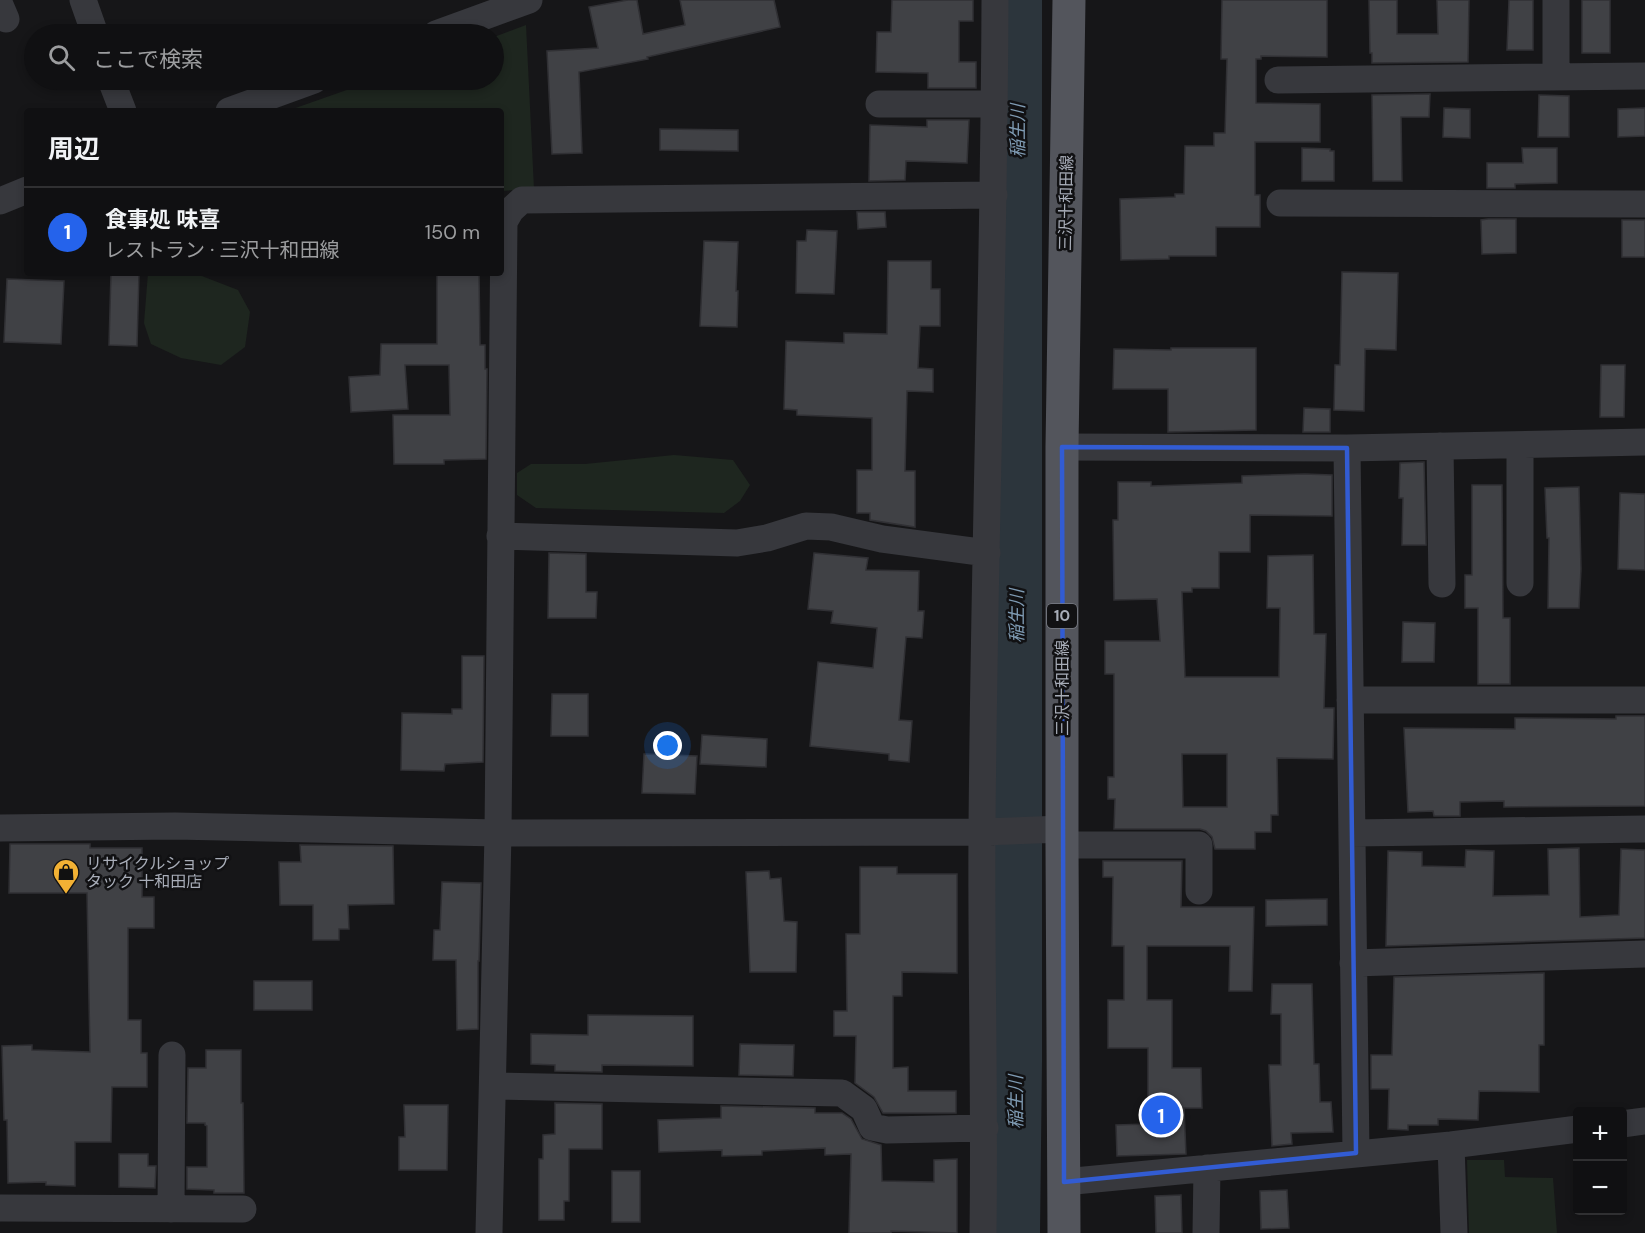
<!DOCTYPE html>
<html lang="ja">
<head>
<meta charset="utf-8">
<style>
  :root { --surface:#101012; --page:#19191b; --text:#f1f3f6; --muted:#9c9d9f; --line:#303032; --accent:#2563eb }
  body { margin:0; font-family:"DM Sans","Noto Sans JP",sans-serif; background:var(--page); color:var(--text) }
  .controls { position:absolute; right:18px; bottom:18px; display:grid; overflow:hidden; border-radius:6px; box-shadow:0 3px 9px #0003 }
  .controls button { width:54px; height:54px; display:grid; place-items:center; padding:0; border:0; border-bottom:2px solid var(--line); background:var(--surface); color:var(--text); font:30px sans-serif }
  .you { position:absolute; left:668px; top:746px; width:21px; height:21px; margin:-15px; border:4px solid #fff; border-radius:50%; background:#1a73e8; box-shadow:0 0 0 9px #1a73e833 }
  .badge { display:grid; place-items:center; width:39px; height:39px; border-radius:50%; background:var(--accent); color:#fff; font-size:20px; font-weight:700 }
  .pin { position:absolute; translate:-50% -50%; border:3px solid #fff; box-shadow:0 2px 6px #0006 }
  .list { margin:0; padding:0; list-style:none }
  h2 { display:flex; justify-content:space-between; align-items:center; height:78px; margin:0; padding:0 24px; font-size:26px }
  h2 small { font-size:20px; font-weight:400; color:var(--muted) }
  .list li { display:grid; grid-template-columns:39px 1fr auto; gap:18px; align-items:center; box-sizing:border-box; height:90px; padding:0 24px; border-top:2px solid var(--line) }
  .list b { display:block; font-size:22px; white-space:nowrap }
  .list p { margin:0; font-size:20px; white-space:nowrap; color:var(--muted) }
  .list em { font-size:20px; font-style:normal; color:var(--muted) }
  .icon { flex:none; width:33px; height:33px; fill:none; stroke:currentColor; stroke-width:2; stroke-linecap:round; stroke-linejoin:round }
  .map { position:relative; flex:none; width:1645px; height:1233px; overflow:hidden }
  .search { position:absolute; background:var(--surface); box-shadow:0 3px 9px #0003; left:24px; top:24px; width:480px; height:66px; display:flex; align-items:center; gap:15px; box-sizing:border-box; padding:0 21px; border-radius:33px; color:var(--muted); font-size:22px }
  .panel { position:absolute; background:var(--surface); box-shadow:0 3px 9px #0003; left:24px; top:108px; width:480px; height:168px; border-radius:6px }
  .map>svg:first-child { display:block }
</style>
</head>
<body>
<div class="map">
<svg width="1645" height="1233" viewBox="0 0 1645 1233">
  <rect width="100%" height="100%" fill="#161618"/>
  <path fill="#1e261f" d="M526,25L534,189L501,191V111H287L375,80H494V37Z
    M148,273H194L238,290L250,312L245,347L221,365L181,358L151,344L144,323Z
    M674,455L733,460L750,485L740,501L724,513L536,508L517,495V473L531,464H585Z
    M1467,1160H1504L1505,1177L1553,1178L1557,1233H1469Z"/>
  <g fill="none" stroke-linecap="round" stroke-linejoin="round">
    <path stroke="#2c353c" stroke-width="48" d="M1016,1233L1018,1061V0"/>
  </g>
  <path fill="#404145" stroke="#303034" stroke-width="1.5" fill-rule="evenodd" d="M628,0H637L643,34L685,25L680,0H774L780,27L647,57L648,59L579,72L582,153L552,154L547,51L598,48L589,7Z
    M892,0H973V21H959V62H976V88H928V73L876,72L877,32H891Z
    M1222,0H1327V57L1261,56V59H1256V103L1320,104V142H1255V195H1260V227H1216V256H1169V259L1121,260L1120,199L1175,197V194H1184L1185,146H1214V133H1225L1227,59H1221Z
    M1369,0H1397V34H1438L1437,0H1469L1468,62L1372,63V53H1370Z
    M1509,0H1533V50H1507Z
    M1582,0H1610V53H1582Z
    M1430,94L1429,117H1401L1402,181H1373L1372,95Z
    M1539,95L1569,96V137H1538Z
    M1444,108L1470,109V138L1443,137Z
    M1645,108V136L1618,137V109Z
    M927,120H969L967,163L906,161L905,180L869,181L870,125L927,127Z
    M660,129L738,130V151L660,150Z
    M1302,148L1330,149V151H1334V181H1302Z
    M1522,148H1557V183L1515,184V188H1487V163H1523Z
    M857,212H885L886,227L858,229Z
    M1488,219H1516V253L1482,254L1481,220Z
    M1622,220H1645V257H1622Z
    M807,230L837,231L834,294L796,293L797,241H806Z
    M704,241L738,242L736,291H738L737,327L700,326Z
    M888,261H931V289H940V326H920L918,368L933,369V392L907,391L905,471H915V527L870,520V513H857V470H872V418L797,415V410L784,409L786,341L844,343V333L887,334Z
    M1342,272L1398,273L1396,350L1365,349L1364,411L1334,410L1335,365H1340Z
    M111,273H139L137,346L109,345Z
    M437,273H479L480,345H485V369H487L486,459L444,460V464H394L393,415H450L449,365H405L408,409L351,412L349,377L380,375L381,344H437Z
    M7,279L64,281L61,344L4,342Z
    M1171,348H1256V430L1168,432V389H1113L1114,349L1171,350Z
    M1601,365H1625L1624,417H1600Z
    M1304,408L1330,409V432H1303Z
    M1424,462L1426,545H1402L1403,498H1399L1400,463Z
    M1305,474L1332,475V516L1250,515V552H1219V588H1192V592H1182L1185,677H1279L1280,608H1267L1268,556L1313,555L1314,634H1326L1324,708H1334L1333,759L1277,758L1278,815H1271V832H1255V849H1215L1212,837L1206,831L1200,829H1114L1115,799H1108V777H1114V674H1105V641H1160L1157,599L1114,600L1113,520H1118V482H1151V486L1242,483V476ZM1182,754H1227V807H1183Z
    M1472,485H1502L1503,618H1510V684H1478V608H1465V575H1472Z
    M1579,487L1581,569L1579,608H1548L1549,538H1547L1545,488Z
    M1620,493L1645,494V570L1618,569Z
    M549,553L586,554V592H597L596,618H548Z
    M814,553L868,558L866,570L919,571L918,611H924L922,638L906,637L899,720L912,721L909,762L889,760V754L810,746L818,662L873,668L877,628L831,623L833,611L808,609Z
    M1403,622L1435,623L1434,662H1402Z
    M462,656H484L483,762L445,764L444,771L401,770L402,713L452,714V709H462Z
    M552,694H588V736H551Z
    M1616,716H1645V806L1504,807V801L1460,802V816H1434L1433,811L1408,812L1404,728L1515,729V718L1616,719Z
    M702,735L767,739L766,767L700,764Z
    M644,754L697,756L695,794L642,793Z
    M10,844H90V848H142V897H154V928H128V1020H141V1053H147V1087H112L111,1142H75V1186L46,1185V1182L8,1183L7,1120H4L2,1046L32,1045V1050L90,1052L87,893H9Z
    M300,845L393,846L394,904L348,905L349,929H339V940H313V905H280L279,862H301Z
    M1579,848L1580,917L1619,915L1621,849L1645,850V938L1386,946L1388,851L1422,852V866L1465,867L1466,850L1494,851L1493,896L1549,895L1548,849Z
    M1103,861H1182L1181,907H1254L1252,991H1229L1230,946H1147V1000H1172V1068H1201L1202,1108H1184L1186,1154L1117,1156L1116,1125L1148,1124V1048H1108V1000H1124V946H1112L1113,877H1103Z
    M860,867H897V874H957V973L902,972V996H893V1068L908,1067V1091H956V1113H883L874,1097L855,1083L856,1036H834V1011H847L846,934H860Z
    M769,871L770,879L781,878L784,921L797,922L796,972H750L746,872Z
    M442,882L481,883L479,961H478V1029L457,1030L456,960H433L434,930H440Z
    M1327,899V925L1266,926V900Z
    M1544,973V1045H1539V1092L1479,1091L1478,1120L1438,1119V1125H1408V1130L1388,1129L1389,1089H1371V1055H1392L1394,977Z
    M254,981H312V1010H254Z
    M1272,984H1312L1314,1064H1319L1320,1102H1331L1333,1132L1291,1133L1292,1144L1272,1146L1269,1065H1281V1014H1271Z
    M588,1015L693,1016V1066L602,1065V1072L555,1071V1065L531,1064V1034L588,1035Z
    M740,1044L794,1045L793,1076L739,1075Z
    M206,1050H241V1103H243L244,1193H214V1190L187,1189V1167H207V1126L205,1125V1123H187L188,1068H206Z
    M555,1103L602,1104V1149H569V1201H564V1220H539V1159H543V1135L555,1134Z
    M404,1105H448L447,1170H399V1137H405Z
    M721,1106L815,1108V1113H842L851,1119L862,1139L881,1145L882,1181L934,1182V1160L957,1159V1233L891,1231V1233H849L851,1154L825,1155V1148L762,1151V1155L722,1156V1150L659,1152L658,1120L721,1118Z
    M119,1154H148V1166H156L155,1188L119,1187Z
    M612,1171H640V1222H612Z
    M1287,1190L1289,1228L1261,1229L1260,1191Z
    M1181,1195L1182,1233H1156L1155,1196Z"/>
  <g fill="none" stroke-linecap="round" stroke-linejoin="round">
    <path stroke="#37383d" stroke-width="27" d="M83,0L95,34
      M0,5L6,19
      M436,34L529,0
      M1556,77V0
      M111,80L123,111
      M1278,80L1645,76
      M879,104H995
      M229,111L314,80
      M0,201L27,190
      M1280,203L1645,204
      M1440,446L1442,584
      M1062,447L1347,448L1645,442
      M1347,448L1356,1153
      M500,536L737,543L767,538L806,526L831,527L882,539L987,553
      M1520,583V445
      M1350,700H1645
      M0,828L175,826L498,833L982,832L1062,829
      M1352,833L1645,829
      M1062,845H1199V891
      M1353,963L1645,954
      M493,1086L842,1093L864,1109L872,1127L887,1130L985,1128
      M1622,1124L1645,1121
      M1451,1145L1454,1233
      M1064,1182L1451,1145L1578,1129
      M0,1208L243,1209
      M171,1209L172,1055
      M489,1233L498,833L504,222L511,210L522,200L994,195
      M983,1233C985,1099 981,965 982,830C984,553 994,277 995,0
      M1206,1233L1207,1168"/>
    <path stroke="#53555c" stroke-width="33" d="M1064,1233L1062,845V447L1069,0"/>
  </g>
  <path fill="none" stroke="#325cd3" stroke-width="4.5" stroke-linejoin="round" d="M1062,447L1347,448L1356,1153L1064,1182Z"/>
  <defs>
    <g id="shop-pin" transform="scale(1.35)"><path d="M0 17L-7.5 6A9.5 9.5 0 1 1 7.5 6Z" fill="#f2b134" stroke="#111113"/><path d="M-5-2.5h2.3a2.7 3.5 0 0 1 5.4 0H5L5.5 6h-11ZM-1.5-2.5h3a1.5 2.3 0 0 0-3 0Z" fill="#111"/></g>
  </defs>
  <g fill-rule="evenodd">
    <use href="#shop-pin" x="66" y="872"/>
  </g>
  <g text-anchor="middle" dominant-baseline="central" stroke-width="5" stroke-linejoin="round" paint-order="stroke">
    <rect fill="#111113" stroke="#7b7e86" stroke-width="1.5" x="1047" y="604" width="30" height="24" rx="4.5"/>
    <g font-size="15" font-weight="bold" fill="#a8adb8">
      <text x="1062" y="616">10</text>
    </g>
    <g font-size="16" fill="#a8adb8" stroke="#111113">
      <text transform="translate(1066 203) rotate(-89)">三沢十和田線</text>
      <text transform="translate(1062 688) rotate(-90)">三沢十和田線</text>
    </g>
    <g font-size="16" fill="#a8adb8" stroke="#111113" text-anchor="start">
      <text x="86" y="863">リサイクルショップ<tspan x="86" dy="18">タック 十和田店</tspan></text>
    </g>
    <g font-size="18" font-style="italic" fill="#7f9bb3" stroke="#111113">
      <text transform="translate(1018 131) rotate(-90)">稲生川</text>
      <text transform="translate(1017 616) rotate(-90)">稲生川</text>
      <text transform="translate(1016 1102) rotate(-90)">稲生川</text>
    </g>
  </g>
</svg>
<div class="controls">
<button>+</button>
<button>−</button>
</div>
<div class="you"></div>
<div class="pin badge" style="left:1161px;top:1115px">1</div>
<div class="search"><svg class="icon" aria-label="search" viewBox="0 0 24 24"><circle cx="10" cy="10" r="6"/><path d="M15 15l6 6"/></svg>ここで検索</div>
<section class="panel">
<h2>周辺<small></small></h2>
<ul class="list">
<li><span class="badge">1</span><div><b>食事処 味喜</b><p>レストラン · 三沢十和田線</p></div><em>150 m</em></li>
</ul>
</section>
</div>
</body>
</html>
